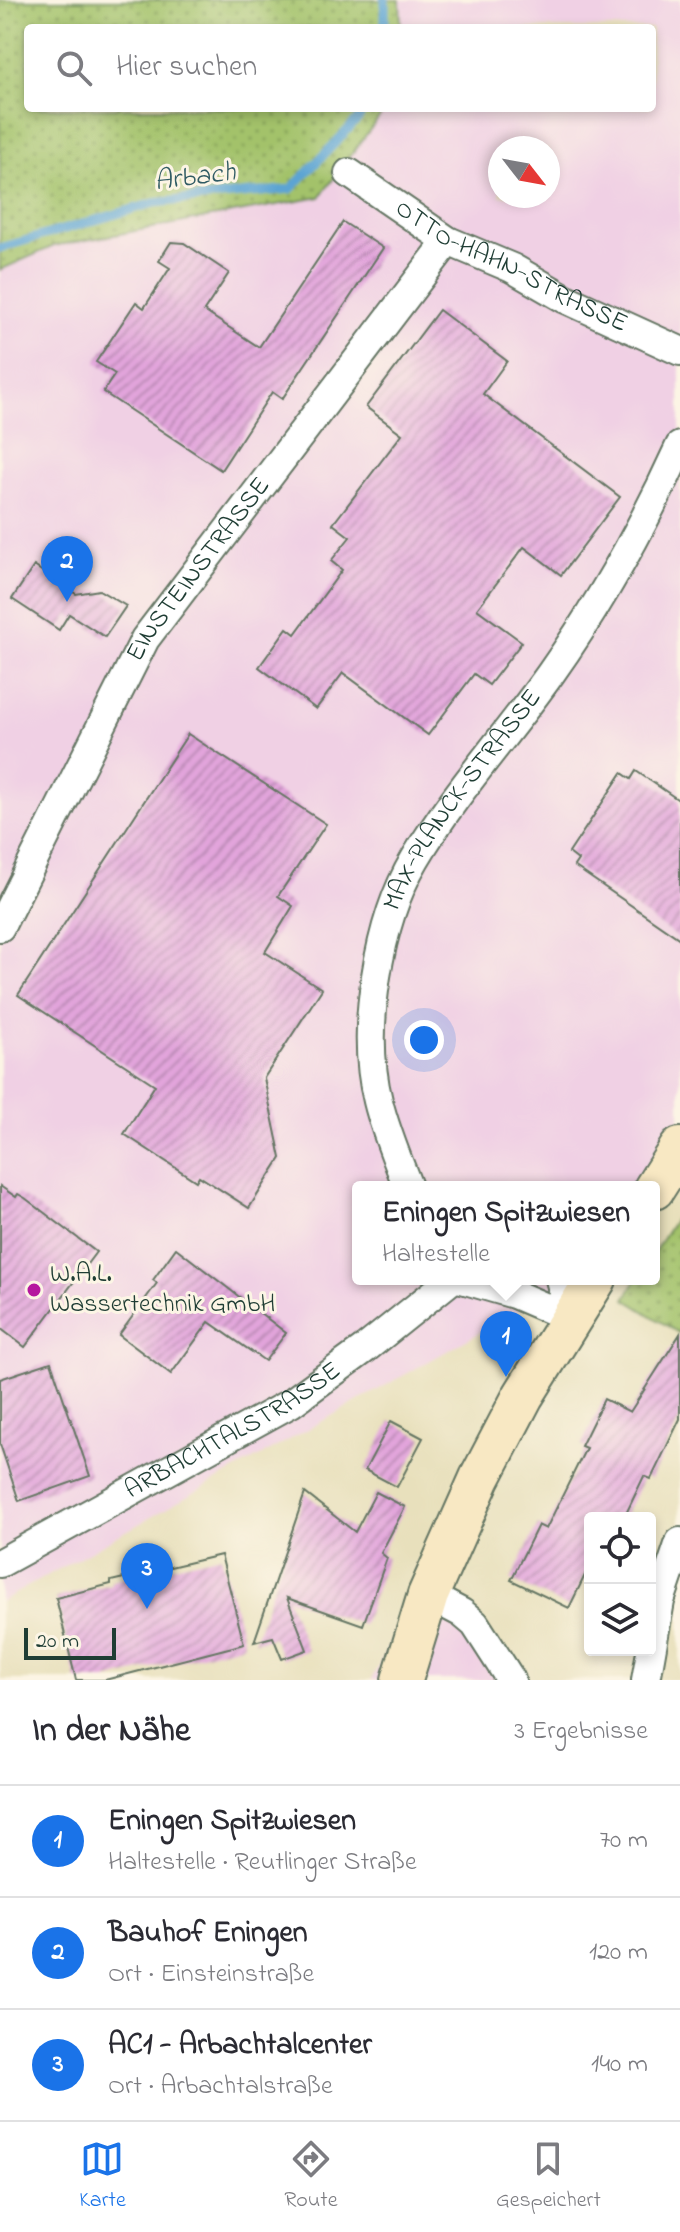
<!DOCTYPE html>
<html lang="de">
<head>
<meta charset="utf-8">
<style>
  :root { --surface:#fff; --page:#f2f2f3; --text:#2b2b33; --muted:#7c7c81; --line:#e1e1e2; --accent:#1a73e8 }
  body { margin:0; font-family:"Indie Flower",sans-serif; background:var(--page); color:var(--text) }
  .controls { position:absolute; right:24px; bottom:24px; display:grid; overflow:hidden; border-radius:8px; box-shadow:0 4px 12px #0003 }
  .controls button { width:72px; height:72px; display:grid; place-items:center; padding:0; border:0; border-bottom:2px solid var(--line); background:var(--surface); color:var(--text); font:40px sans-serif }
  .compass { position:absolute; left:488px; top:136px; width:72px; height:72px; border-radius:50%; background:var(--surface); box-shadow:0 4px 12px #0003; rotate:121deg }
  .scale { position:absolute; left:24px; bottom:20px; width:92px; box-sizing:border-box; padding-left:8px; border:4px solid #1f3d34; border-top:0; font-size:22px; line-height:28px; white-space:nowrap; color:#1f3d34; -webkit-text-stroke:6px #fcf5e5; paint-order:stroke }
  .you { position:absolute; left:424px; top:1040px; width:28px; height:28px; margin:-20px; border:6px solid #fff; border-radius:50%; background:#1a73e8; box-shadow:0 0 0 12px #1a73e833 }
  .badge { display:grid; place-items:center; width:52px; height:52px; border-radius:50%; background:var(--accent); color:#fff; font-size:26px; font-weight:700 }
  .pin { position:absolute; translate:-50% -66px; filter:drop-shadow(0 2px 4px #0008) }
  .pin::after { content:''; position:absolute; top:42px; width:28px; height:24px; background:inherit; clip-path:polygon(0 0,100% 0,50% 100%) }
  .popup { position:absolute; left:352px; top:1181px; width:308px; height:104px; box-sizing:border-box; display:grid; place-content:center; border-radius:8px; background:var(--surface); filter:drop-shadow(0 2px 6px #0005); font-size:26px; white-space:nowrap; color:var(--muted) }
  .popup b { font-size:30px; color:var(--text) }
  .popup::after { content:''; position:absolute; left:50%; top:100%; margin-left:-16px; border:16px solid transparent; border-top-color:var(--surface) }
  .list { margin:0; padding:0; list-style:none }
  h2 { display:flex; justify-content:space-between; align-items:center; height:104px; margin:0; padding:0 32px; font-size:34px }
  h2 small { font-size:26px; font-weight:400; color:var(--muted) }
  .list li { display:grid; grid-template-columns:52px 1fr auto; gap:24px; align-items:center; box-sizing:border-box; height:112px; padding:0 32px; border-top:2px solid var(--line) }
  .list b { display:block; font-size:30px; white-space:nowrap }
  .list p { margin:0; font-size:26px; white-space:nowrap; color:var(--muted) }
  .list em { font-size:26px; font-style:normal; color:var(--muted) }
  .icon { flex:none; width:44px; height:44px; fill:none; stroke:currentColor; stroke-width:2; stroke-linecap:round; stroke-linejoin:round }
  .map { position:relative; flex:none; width:680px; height:1680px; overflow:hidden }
  .search { position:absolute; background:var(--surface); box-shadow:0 4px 12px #0003; left:24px; right:24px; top:24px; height:88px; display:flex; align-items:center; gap:20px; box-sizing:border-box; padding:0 28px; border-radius:8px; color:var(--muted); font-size:30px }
  .sheet { height:440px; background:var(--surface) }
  nav { display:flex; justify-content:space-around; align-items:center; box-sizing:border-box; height:112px; border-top:2px solid var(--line); background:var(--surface); font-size:22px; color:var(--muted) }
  nav a { display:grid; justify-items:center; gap:4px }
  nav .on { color:var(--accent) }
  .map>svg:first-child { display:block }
</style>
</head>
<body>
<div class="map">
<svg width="680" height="1680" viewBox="0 0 680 1680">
  <defs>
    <pattern id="green-dots" width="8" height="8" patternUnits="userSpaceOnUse" patternTransform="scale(2)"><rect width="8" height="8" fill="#a3c26a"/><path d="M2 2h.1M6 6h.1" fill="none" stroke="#849f58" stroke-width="1.8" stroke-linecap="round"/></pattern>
    <pattern id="building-hatch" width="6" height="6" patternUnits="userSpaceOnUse" patternTransform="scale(2)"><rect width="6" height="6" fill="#e2a4db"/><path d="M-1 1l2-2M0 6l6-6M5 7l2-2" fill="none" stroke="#b787b2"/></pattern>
  </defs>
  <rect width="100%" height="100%" fill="#fcf5e5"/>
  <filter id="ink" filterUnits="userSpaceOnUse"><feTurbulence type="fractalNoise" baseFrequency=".0125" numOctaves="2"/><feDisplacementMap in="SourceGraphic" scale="16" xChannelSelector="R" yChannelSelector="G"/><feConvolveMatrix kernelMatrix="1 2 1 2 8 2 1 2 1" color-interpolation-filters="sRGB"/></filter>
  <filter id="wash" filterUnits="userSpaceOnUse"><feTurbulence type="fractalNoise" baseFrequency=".006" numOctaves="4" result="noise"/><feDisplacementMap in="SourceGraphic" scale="32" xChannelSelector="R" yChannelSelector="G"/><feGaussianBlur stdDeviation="1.8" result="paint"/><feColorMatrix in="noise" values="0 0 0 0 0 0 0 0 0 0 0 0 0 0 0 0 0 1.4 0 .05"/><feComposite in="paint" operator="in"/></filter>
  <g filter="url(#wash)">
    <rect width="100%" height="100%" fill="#e8e0bc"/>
    <path fill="#f0d0e4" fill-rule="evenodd" d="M391,0H680V1126L639,1187H358V1279H575L0,1602V270L373,108H652V28H391ZM500,148H548V196H500Z
      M424,1576L500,1680H371Z"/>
    <path fill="url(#green-dots)" stroke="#61804f" stroke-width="2" d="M0,0H400L401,28H28V108H386L320,197L54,246L0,270Z
      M680,1211V1334L625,1299L637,1279H654V1252Z"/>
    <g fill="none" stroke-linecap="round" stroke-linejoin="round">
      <path stroke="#5ca4d3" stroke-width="9" d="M385,28V0
        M0,248L154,203L291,189L359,118L363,108"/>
    </g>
    <g id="blocks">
      <path fill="url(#building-hatch)" d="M343,222L383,248L282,399L272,392L221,470L103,392L115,374L96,362L136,302L144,308L170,268L159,261L171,242L184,243L229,273L204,311L259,347Z
        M439,310L507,361L483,394L620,497L561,575L524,547L477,609L522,642L489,685L474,674L428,735L343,673L316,709L259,667L287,628L295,634L342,570L331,561L350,537L333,524L402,434L366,407Z
        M34,566L76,594L99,590L126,606L105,637L69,614L59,630L12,599Z
        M188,734L326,824L278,896L293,906L265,952L322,989L264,1078L281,1158L249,1208L199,1176L196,1181L124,1134L155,1085L18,995Z
        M636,771L680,801V939L574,866L578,860L569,853L622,773L631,779Z
        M0,1186L16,1197L18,1194L25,1198L96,1252L25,1347L0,1328Z
        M176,1248L286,1333L265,1361L209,1322L171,1374L119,1335L157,1283L153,1280Z
        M680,1334V1419L651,1479L644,1476L624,1518H590V1565L569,1608L511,1580L538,1525L546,1529L586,1448L581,1446L604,1399L630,1412Z
        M51,1362L90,1476L19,1501L0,1444V1379Z
        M391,1421L423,1438L397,1487L365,1470Z
        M376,1492L405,1507L381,1553L387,1558L363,1625L287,1598L307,1650L282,1659L273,1637L254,1642L305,1493L355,1532Z
        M221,1555L244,1644L105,1680H76L56,1598L111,1584V1581Z"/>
    </g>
  </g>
  <g filter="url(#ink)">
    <use href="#blocks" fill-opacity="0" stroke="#657664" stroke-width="2"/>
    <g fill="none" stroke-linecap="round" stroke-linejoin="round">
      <g stroke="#657664" stroke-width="32">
        <g id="street">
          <path id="s1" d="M349,173L448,241L512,268L566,299L680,351"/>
          <path id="s2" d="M0,927L145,639L448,241"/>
          <path id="s3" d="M408,1187C397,1159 385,1130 378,1101C360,1031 378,921 415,859C454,793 507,735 551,673C602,601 644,525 680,446"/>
          <path d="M462,1279L514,1294L570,1318"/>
          <path d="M560,1279L570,1318"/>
          <path id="s4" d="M0,1563L291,1403L366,1348L452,1279"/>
          <path d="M428,1595L462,1613L475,1624L511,1680"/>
          <path d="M646,1680L660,1601L680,1542"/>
        </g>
      </g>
      <g stroke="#657664" stroke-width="44">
        <path id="secondary" d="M654,1189L680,1148
          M402,1680L428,1595L480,1478L523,1396L596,1279"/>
      </g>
      <use href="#street" stroke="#fff" stroke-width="28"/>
      <use href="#secondary" stroke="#f8e8c3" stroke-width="40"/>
    </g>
  </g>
  <circle fill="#b5179e" stroke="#fcf5e5" stroke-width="3" cx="34" cy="1290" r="8"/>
  <g text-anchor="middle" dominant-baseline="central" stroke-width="6" stroke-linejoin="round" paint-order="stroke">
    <g font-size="26" fill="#1f3d34" stroke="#fcf5e5">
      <text stroke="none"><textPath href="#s1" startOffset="188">OTTO-HAHN-STRASSE</textPath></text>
      <text stroke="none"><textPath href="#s2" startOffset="410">EINSTEINSTRASSE</textPath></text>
      <text stroke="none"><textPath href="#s3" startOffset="416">MAX-PLANCK-STRASSE</textPath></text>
      <text stroke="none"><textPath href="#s4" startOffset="268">ARBACHTALSTRASSE</textPath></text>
    </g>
    <g font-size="26" fill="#1f3d34" stroke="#fcf5e5" text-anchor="start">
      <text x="50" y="1275">W.A.L.<tspan x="50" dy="30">Wassertechnik GmbH</tspan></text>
    </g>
    <g font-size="28" font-style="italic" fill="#315c64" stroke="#fcf5e5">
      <text transform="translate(195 178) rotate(-7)">Arbach</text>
    </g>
  </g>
</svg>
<div class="controls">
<button><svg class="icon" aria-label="locate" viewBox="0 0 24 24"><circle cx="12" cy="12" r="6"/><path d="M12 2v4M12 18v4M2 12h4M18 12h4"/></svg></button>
<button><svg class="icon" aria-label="layers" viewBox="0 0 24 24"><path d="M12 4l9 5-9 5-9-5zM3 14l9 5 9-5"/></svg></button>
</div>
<svg class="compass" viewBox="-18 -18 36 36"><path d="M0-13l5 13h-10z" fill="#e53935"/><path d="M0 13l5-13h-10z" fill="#7c7c81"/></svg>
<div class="scale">20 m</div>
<div class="you"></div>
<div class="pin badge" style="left:506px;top:1377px">1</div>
<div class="popup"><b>Eningen Spitzwiesen</b>Haltestelle</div>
<div class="pin badge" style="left:67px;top:602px">2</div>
<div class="pin badge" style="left:147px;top:1609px">3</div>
<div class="search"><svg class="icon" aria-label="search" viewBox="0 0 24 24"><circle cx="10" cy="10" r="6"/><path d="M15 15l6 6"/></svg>Hier suchen</div>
</div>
<section class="sheet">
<h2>In der Nähe<small>3 Ergebnisse</small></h2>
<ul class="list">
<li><span class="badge">1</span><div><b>Eningen Spitzwiesen</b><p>Haltestelle · Reutlinger Straße</p></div><em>70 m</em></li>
<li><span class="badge">2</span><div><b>Bauhof Eningen</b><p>Ort · Einsteinstraße</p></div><em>120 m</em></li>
<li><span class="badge">3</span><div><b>AC1 - Arbachtalcenter</b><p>Ort · Arbachtalstraße</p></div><em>140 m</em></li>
</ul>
</section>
<nav>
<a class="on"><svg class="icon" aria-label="map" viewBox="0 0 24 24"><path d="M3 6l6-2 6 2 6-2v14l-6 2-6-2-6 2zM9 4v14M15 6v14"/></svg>Karte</a>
<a><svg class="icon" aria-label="directions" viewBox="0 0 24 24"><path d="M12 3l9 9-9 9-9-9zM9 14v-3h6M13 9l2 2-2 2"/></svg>Route</a>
<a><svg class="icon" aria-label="saved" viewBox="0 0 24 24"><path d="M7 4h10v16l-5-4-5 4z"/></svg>Gespeichert</a>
</nav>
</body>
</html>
